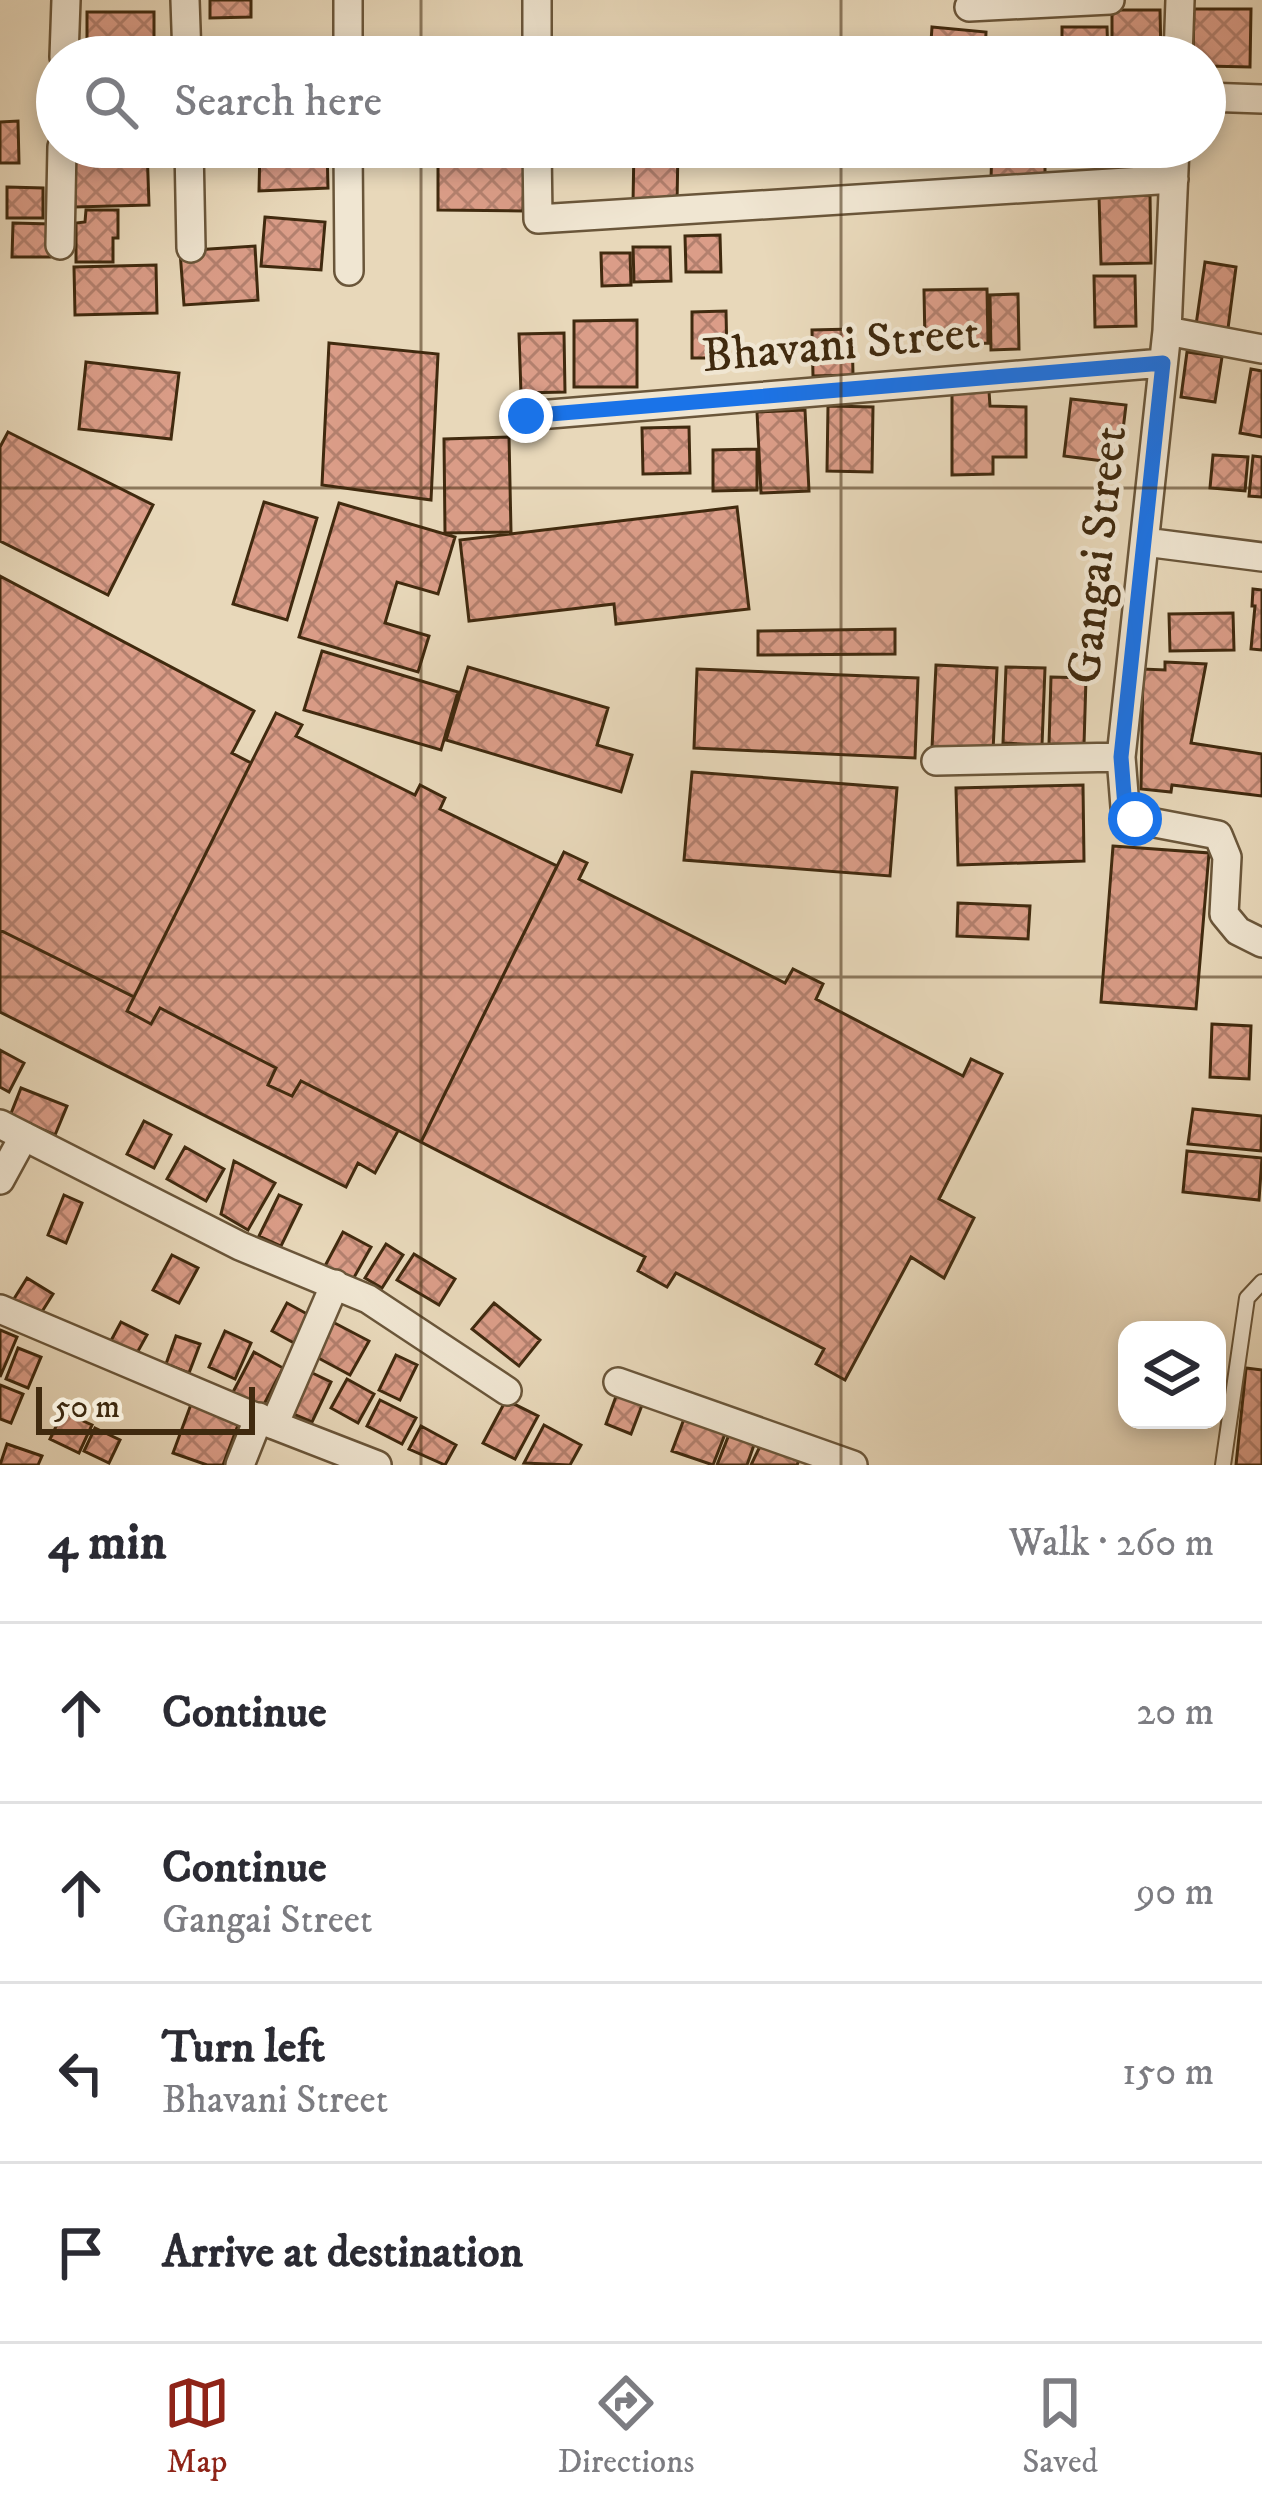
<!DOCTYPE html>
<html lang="en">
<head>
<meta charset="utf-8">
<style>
  :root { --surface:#fff; --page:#f7f7f7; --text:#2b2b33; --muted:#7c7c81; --line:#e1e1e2; --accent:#8f2418 }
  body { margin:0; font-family:"IM FELL DW Pica",serif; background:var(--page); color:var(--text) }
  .controls { position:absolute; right:36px; bottom:36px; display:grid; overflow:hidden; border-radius:24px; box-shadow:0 6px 18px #0003 }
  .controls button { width:108px; height:108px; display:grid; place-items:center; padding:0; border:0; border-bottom:3px solid var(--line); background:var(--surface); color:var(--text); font:60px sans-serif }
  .scale { position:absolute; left:36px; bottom:30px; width:219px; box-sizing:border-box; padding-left:12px; border:6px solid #402a0f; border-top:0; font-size:33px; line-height:42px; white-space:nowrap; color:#402a0f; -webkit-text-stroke:9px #f0e6d2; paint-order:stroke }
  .stop { position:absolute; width:36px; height:36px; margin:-27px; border:9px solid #1a73e8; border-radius:50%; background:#fff }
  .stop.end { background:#1a73e8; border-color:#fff; box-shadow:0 3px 12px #0008 }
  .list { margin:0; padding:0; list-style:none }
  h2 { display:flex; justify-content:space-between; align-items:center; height:156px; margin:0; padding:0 48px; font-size:51px }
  h2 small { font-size:39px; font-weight:400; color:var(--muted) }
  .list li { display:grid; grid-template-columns:78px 1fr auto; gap:36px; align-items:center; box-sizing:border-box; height:180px; padding:0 48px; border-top:3px solid var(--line) }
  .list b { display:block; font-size:45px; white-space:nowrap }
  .list p { margin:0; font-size:39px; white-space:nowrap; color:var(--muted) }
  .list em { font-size:39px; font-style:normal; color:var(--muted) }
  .icon { flex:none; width:66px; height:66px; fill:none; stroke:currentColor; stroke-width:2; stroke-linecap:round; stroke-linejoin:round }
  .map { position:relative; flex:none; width:1262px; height:1465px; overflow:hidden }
  .search { position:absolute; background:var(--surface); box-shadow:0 6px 18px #0003; left:36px; right:36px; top:36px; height:132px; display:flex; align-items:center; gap:30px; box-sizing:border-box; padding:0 42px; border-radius:66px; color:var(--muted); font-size:45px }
  .sheet { height:876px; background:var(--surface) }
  nav { display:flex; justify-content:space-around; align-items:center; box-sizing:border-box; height:168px; border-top:3px solid var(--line); background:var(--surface); font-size:33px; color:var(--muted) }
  nav a { display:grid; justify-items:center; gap:6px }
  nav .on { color:var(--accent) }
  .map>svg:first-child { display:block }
</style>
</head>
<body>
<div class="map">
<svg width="1262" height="1465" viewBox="0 0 1262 1465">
  <defs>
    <pattern id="building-cross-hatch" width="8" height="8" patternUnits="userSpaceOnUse" patternTransform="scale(3)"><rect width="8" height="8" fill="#db9d88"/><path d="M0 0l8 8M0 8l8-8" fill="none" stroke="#b3806e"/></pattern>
  </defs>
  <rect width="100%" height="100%" fill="#e8d8ba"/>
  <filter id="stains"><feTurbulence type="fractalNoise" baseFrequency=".00167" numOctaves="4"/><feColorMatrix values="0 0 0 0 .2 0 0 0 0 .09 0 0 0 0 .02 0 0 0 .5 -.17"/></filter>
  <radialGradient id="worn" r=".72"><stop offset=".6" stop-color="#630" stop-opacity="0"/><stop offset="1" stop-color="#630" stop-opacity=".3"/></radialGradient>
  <path fill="url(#building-cross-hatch)" stroke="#402a0f" stroke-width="3" d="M210,0H251V17L210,18Z
    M1194,9H1251L1250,67L1205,66V57H1193Z
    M1112,10H1160L1161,57H1112Z
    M87,12H154V49L87,48Z
    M932,27L986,32L985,57H930Z
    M1062,27H1107L1108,57H1062Z
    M18,121L19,163H0V122Z
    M74,147H147L149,205L75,207Z
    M260,147H327L328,188L259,191Z
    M634,147H678L677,204L633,203Z
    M992,147H1045V180L991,179Z
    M438,154L524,155L523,211L438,210Z
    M7,187L43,188V218H7Z
    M1150,195L1151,263L1101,264L1099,196Z
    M86,210H118V238H113V262H76V223L85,222Z
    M265,217L325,222L321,270L261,266Z
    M13,223L51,224L50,257H12Z
    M720,235L721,272H686L685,236Z
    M255,246L258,300L184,305L180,251Z
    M633,247H670L671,281L634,282Z
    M601,253H630L631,285L602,286Z
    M1205,262L1236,267L1227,336L1195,332Z
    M156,265L157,313L75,315L74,267Z
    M1094,276H1135L1136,326L1095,327Z
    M987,289L988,343L925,344L924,290Z
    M1018,294L1019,349L991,350L990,295Z
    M726,311L727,358H692V312Z
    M637,320V387H574V321Z
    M852,329L853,375L813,376L812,330Z
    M564,333L565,392L521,393L519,334Z
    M329,343L438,354L431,500L322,485Z
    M1187,352L1222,357L1215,402L1181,397Z
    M86,362L179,373L171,439L79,429Z
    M1251,369L1262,371V437L1240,433Z
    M952,391H989L990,406L1026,407V457H993V474L952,475Z
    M1071,399L1126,405L1119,463L1064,456Z
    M828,406L873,407L872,472L827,471Z
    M805,410L809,491L761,493L757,412Z
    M689,427L690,473L643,474L642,428Z
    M8,432L153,505L108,595L0,541V447Z
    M509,437L511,532L445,533L444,439Z
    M757,449V490L713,491V450Z
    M1213,455L1248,457L1245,491L1210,488Z
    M1253,456L1262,457V497L1249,496Z
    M264,502L317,518L287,620L233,604Z
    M339,503L455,537L438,594L397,582L385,623L429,636L418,672L299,637Z
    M737,507L749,609L616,624L614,604L469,621L460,540Z
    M0,576L254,711L232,753L251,763L134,997L0,930Z
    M1253,589L1262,590V650L1251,649L1255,606H1252Z
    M1233,613L1234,650L1170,651L1169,614Z
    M895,629V654L758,655V631Z
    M322,651L458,692L441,750L304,710Z
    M1165,662L1206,664L1191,743L1262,754V796L1172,785L1171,792L1141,789L1143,669L1165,670Z
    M936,665L997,668L993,751L932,748Z
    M468,667L608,708L597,745L632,755L621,792L446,740Z
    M1006,667L1045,668L1042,745L1003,743Z
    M697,669L918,678L915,758L694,748Z
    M1051,677L1086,678L1084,745L1049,744Z
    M276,713L302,725L296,736L415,795L420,785L445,798L440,809L557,866L421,1142L301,1081L292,1096L268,1085L276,1068L160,1008L151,1024L127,1011Z
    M692,772L897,788L890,876L684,860Z
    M1083,785L1084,861L958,865L956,788Z
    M1113,846L1209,853L1196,1009L1101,1002Z
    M564,852L587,863L579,879L785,983L793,969L823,984L816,999L963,1076L971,1059L1002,1074L939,1199L974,1218L944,1278L911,1257L845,1380L816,1364L824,1349L676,1273L667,1287L638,1271L645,1257L421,1142Z
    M958,903L1030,906L1028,939L957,936Z
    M0,930L134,997L127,1011L151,1024L160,1008L276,1068L268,1085L292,1096L301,1081L398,1131L375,1173L358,1163L346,1187L0,1012Z
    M1212,1024L1251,1026L1249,1079L1210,1077Z
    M0,1050L24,1063L9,1092L0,1087Z
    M21,1088L67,1106L55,1135L10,1116Z
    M1193,1109L1262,1116L1261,1151L1188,1144Z
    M144,1121L171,1135L154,1168L127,1154Z
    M185,1147L224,1169L206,1201L167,1179Z
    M1187,1151L1262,1158L1259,1200L1183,1192Z
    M234,1161L275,1183L248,1230L221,1214Z
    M64,1195L82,1203L66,1243L48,1235Z
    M279,1195L301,1205L281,1246L259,1236Z
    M343,1232L371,1247L352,1281L325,1266Z
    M386,1244L403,1255L382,1288L365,1278Z
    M414,1254L455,1279L439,1305L397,1280Z
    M172,1255L198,1268L179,1303L153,1290Z
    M27,1278L53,1294L38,1318L12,1302Z
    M287,1303L309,1315L294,1343L272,1331Z
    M494,1303L540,1340L519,1366L472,1329Z
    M327,1319L369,1341L350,1375L309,1353Z
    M121,1322L147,1335L132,1362L107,1348Z
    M0,1330L17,1337L0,1377Z
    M225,1331L251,1343L235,1379L209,1367Z
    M176,1336L200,1344L189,1373L166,1364Z
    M18,1348L41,1357L28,1388L6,1379Z
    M254,1352L283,1368L261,1410L232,1394Z
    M396,1355L417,1365L400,1400L379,1390Z
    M1246,1368L1262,1370V1465H1236Z
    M306,1370L331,1382L312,1422L286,1411Z
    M347,1379L374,1394L358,1423L331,1408Z
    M0,1385L23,1394L11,1423L0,1419Z
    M618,1391L644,1400L631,1434L606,1424Z
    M193,1399L241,1417L223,1465H207L173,1453Z
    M380,1400L416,1418L402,1444L367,1426Z
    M506,1400L538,1416L515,1459L483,1443Z
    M63,1412L92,1425L79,1453L50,1439Z
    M684,1419L725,1434L713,1465L672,1451Z
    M544,1425L581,1445L570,1465L524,1463Z
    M421,1426L456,1445L445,1465L409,1449Z
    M95,1428L120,1440L109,1463L84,1451Z
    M730,1432L755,1442L747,1465H717Z
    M762,1442L799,1460L797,1465H751Z
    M7,1444L42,1456L38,1465H0Z"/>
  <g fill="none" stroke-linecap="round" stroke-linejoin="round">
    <g stroke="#6a563a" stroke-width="18">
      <path id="service" d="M1223,1465L1247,1298L1262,1282"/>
    </g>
    <g stroke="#6a563a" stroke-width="32">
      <path id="minor" d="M185,0L187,57
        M348,0V57
        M537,0V57
        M969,7L1110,0
        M64,57L66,0
        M1178,57L1180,0
        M1205,97L1262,99
        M189,147L191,248
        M348,147L349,271
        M537,147L538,219L1174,179
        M1175,147L1167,331L1121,757L1125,807L1134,819L1218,835L1227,857L1224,914L1238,931L1262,943
        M60,245L62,147
        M1167,331L1262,349
        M526,416L1163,363
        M1145,542L1262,557
        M936,761L1121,757
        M0,1124L240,1246L368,1299L507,1391
        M0,1180L24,1136
        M0,1309L274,1425L377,1465
        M618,1382L853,1465
        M274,1425L335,1284
        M240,1465L259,1417"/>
    </g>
    <use href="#service" stroke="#f0e6d2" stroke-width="14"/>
    <use href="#minor" stroke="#f0e6d2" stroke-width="27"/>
  </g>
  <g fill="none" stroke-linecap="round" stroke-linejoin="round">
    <path stroke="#1a73e8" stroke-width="15" d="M526,416L1163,363L1121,757L1125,807L1135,819"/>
  </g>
  <path fill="none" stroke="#402a0f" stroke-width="3" stroke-opacity="0.55" d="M421,0V57M841,0V57M421,147V1465M841,147V1465M0,488H1262M0,977H1262"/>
  <g text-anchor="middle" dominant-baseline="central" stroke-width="9" stroke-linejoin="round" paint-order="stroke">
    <g font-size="48" fill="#402a0f" stroke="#f0e6d2">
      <text transform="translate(841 345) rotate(-5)">Bhavani Street</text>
      <text transform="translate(1098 555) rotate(-84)">Gangai Street</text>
    </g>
  </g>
  <rect width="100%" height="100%" filter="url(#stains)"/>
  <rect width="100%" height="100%" fill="url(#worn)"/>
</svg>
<div class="controls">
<button><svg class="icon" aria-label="layers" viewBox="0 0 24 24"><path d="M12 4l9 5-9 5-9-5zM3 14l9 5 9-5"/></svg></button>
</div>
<div class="scale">50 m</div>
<div class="stop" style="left:1135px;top:819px"></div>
<div class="stop end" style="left:526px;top:416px"></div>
<div class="search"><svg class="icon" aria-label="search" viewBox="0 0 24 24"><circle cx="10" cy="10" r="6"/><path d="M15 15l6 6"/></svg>Search here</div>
</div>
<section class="sheet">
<h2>4 min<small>Walk · 260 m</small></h2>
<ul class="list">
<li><svg class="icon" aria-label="ahead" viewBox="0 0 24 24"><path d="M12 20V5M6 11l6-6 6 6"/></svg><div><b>Continue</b></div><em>20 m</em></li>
<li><svg class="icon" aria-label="ahead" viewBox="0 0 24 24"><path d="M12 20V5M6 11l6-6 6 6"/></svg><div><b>Continue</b><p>Gangai Street</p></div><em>90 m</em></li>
<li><svg class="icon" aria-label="left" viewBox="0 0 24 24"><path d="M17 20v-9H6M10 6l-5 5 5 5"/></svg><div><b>Turn left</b><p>Bhavani Street</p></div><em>150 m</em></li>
<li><svg class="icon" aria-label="arrive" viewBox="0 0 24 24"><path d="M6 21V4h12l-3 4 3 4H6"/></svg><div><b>Arrive at destination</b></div></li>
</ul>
</section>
<nav>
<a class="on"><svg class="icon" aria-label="map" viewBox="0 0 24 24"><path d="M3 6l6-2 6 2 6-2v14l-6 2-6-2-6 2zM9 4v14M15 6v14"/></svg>Map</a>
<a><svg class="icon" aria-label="directions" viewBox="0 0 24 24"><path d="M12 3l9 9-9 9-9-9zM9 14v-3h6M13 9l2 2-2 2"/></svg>Directions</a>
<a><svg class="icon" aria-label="saved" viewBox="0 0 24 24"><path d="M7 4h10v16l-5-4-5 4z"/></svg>Saved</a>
</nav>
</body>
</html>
